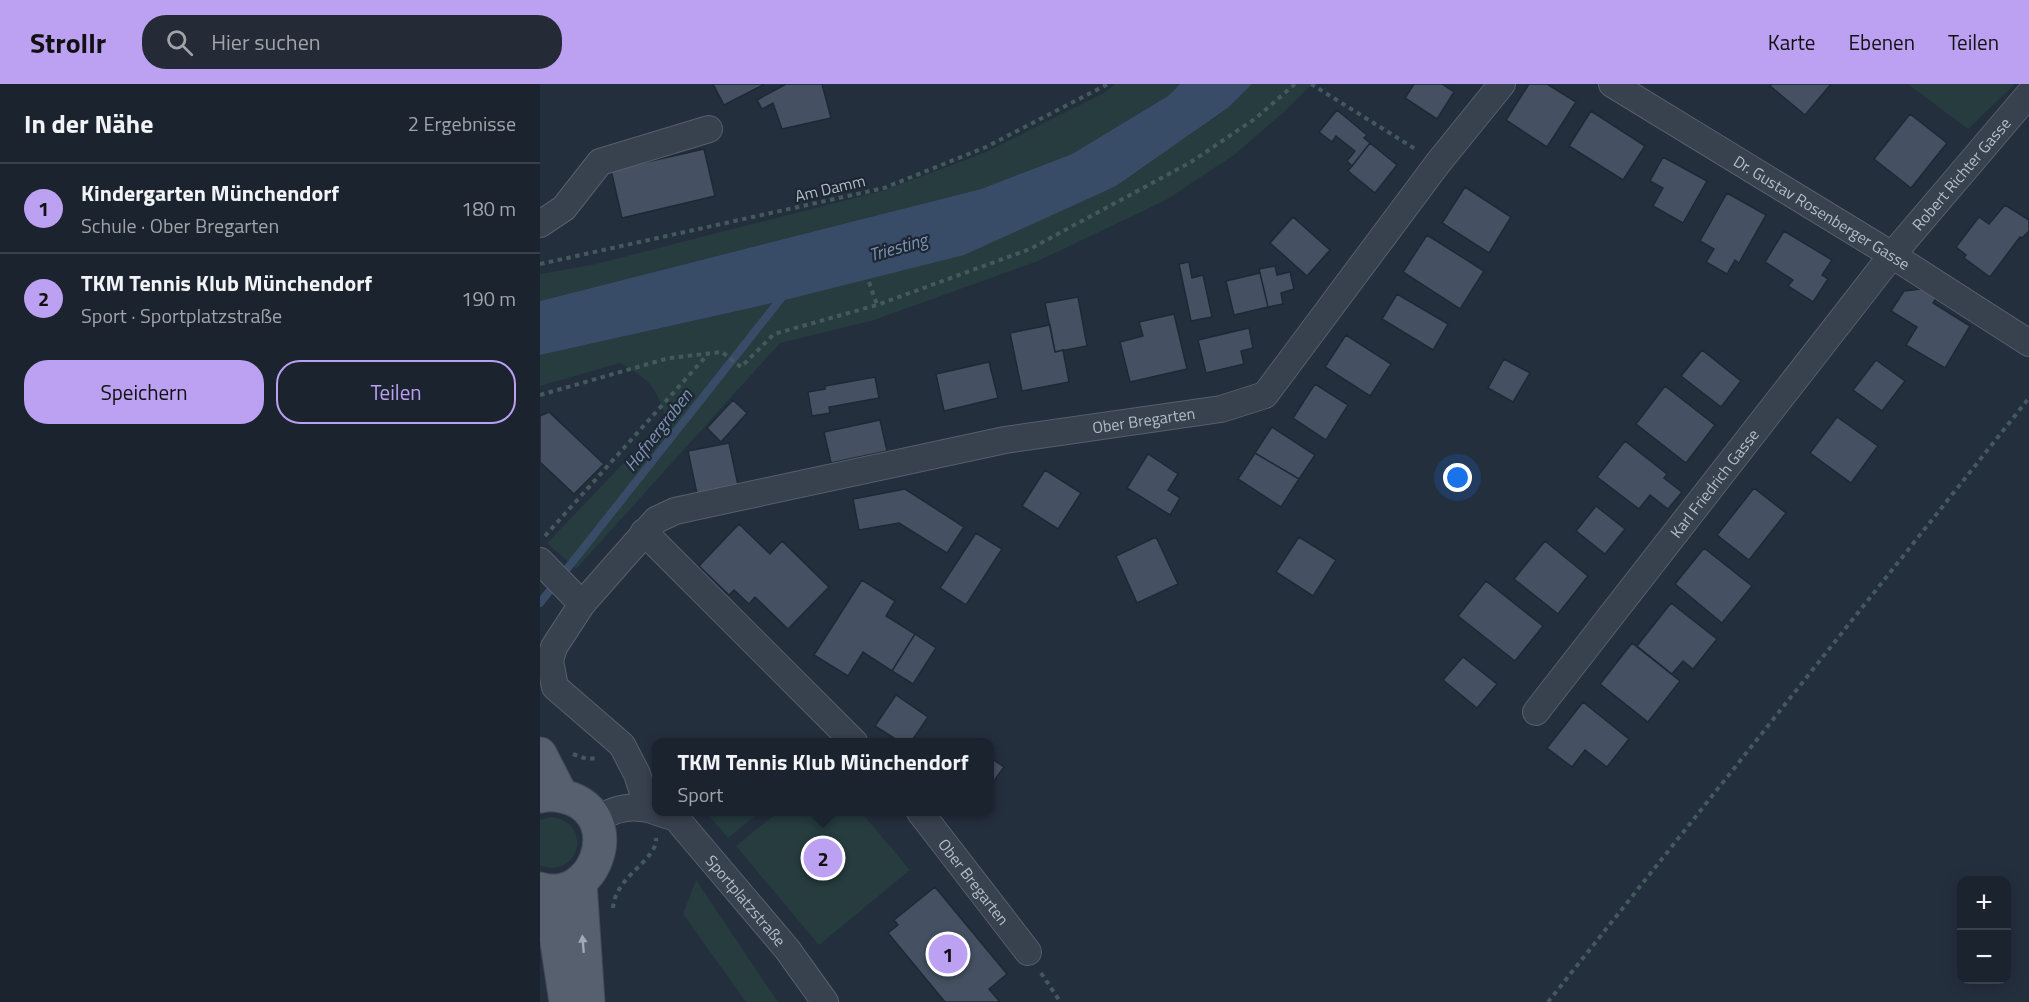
<!DOCTYPE html>
<html lang="de">
<head>
<meta charset="utf-8">
<style>
  :root { --surface:#1b232e; --page:#242b36; --text:#f1f3f6; --muted:#a0a4aa; --line:#39404a; --accent:#bca0f2 }
  body { margin:0; font-family:"Titillium Web",sans-serif; background:var(--page); color:var(--text) }
  .controls { position:absolute; right:18px; bottom:18px; display:grid; overflow:hidden; border-radius:12px; box-shadow:0 3px 15px #0003 }
  .controls button { width:54px; height:54px; display:grid; place-items:center; padding:0; border:0; border-bottom:2px solid var(--line); background:var(--surface); color:var(--text); font:30px sans-serif }
  .you { position:absolute; left:918px; top:394px; width:21px; height:21px; margin:-15px; border:4px solid #fff; border-radius:50%; background:#1a73e8; box-shadow:0 0 0 9px #1a73e833 }
  .badge { display:grid; place-items:center; width:39px; height:39px; border-radius:50%; background:var(--accent); color:#111; font-size:20px; font-weight:700 }
  .pin { position:absolute; translate:-50% -50%; border:3px solid #fff; box-shadow:0 2px 6px #0006 }
  .popup { position:absolute; left:112px; top:654px; width:342px; height:78px; box-sizing:border-box; display:grid; place-content:center; border-radius:12px; background:var(--surface); filter:drop-shadow(0 2px 4px #0005); font-size:20px; white-space:nowrap; color:var(--muted) }
  .popup b { font-size:22px; color:var(--text) }
  .popup::after { content:''; position:absolute; left:50%; top:100%; margin-left:-12px; border:12px solid transparent; border-top-color:var(--surface) }
  .list { margin:0; padding:0; list-style:none }
  h2 { display:flex; justify-content:space-between; align-items:center; height:78px; margin:0; padding:0 24px; font-size:26px }
  h2 small { font-size:20px; font-weight:400; color:var(--muted) }
  .list li { display:grid; grid-template-columns:39px 1fr auto; gap:18px; align-items:center; box-sizing:border-box; height:90px; padding:0 24px; border-top:2px solid var(--line) }
  .list b { display:block; font-size:22px; white-space:nowrap }
  .list p { margin:0; font-size:20px; white-space:nowrap; color:var(--muted) }
  .list em { font-size:20px; font-style:normal; color:var(--muted) }
  .actions { display:flex; gap:12px; padding:18px 24px }
  .actions a { flex:1; padding:14px 0; border:2px solid var(--accent); border-radius:24px; text-align:center; font-size:21px; color:var(--accent) }
  .actions .main { background:var(--accent); color:#111 }
  .icon { flex:none; width:33px; height:33px; fill:none; stroke:currentColor; stroke-width:2; stroke-linecap:round; stroke-linejoin:round }
  .map { position:relative; flex:none; width:1489px; height:918px; overflow:hidden }
  header { display:flex; align-items:center; gap:36px; box-sizing:border-box; height:84px; padding:0 30px; background:var(--accent); color:#111 }
  header strong { font-size:28px }
  nav { display:flex; gap:33px; margin-inline-start:auto; font-size:21px }
  .search { width:420px; height:54px; background:var(--page); display:flex; align-items:center; gap:15px; box-sizing:border-box; padding:0 21px; border-radius:24px; color:var(--muted); font-size:22px }
  main { display:flex }
  aside { flex:1; background:var(--surface) }
  .map>svg:first-child { display:block }
</style>
</head>
<body>
<header>
<strong>Strollr</strong>
<div class="search"><svg class="icon" aria-label="search" viewBox="0 0 24 24"><circle cx="10" cy="10" r="6"/><path d="M15 15l6 6"/></svg>Hier suchen</div>
<nav><a>Karte</a><a>Ebenen</a><a>Teilen</a></nav>
</header>
<main>
<aside>
<h2>In der Nähe<small>2 Ergebnisse</small></h2>
<ul class="list">
<li><span class="badge">1</span><div><b>Kindergarten Münchendorf</b><p>Schule · Ober Bregarten</p></div><em>180 m</em></li>
<li><span class="badge">2</span><div><b>TKM Tennis Klub Münchendorf</b><p>Sport · Sportplatzstraße</p></div><em>190 m</em></li>
</ul>
<div class="actions"><a class="main">Speichern</a><a>Teilen</a></div>
</aside>
<div class="map">
<svg width="1489" height="918" viewBox="0 0 1489 918">
  <rect width="100%" height="100%" fill="#242f3e"/>
  <path fill="#263c3f" d="M575,0H640L628,12L532,70L441,105L0,217V190L56,180L342,107L444,69L564,9Z
    M712,0H772L745,27L694,71L626,116L498,177L331,237L240,259L36,485L7,459L126,335C117,303 109,295 80,279L0,302V271L237,218L576,102L689,23Z
    M1368,0H1475L1428,45Z
    M166,728H220L188,754Z
    M238,728H321L370,786L279,861L196,762Z
    M11,733C56,739 37,797 0,781V736Z
    M156,796L238,918H206L143,830Z"/>
  <path fill="#394c67" d="M640,0H712L689,23L576,102L424,171L237,218L0,271V217L441,105L532,70L628,12Z"/>
  <g fill="none" stroke-linecap="round" stroke-linejoin="round">
    <path stroke="#394c67" stroke-width="8" d="M0,519L243,212"/>
  </g>
  <path fill="#455162" stroke="#1f2835" stroke-width="1.5" d="M173,0H225L184,21Z
    M246,0H282L291,34L242,45L233,19L222,25L217,16Z
    M874,0H902L914,8L897,35L865,14Z
    M989,0H1007L1036,18L1007,63L966,36Z
    M1232,0H1291L1265,31L1230,2Z
    M797,26L827,51L824,54L830,59L812,82L807,77L815,67L796,52L792,58L779,48Z
    M1051,27L1105,62L1083,96L1029,62Z
    M1370,30L1407,59L1371,104L1334,75Z
    M830,59L857,81L835,109L808,87Z
    M164,65L175,112L82,134L71,86Z
    M1123,73L1167,97L1143,139L1113,122L1123,104L1110,97Z
    M925,103L971,133L949,169L902,139Z
    M1187,109L1226,131L1199,179L1195,176L1187,190L1166,178L1174,165L1160,157Z
    M1465,121L1489,136V147L1482,154L1480,153L1450,193L1424,174L1426,171L1416,163L1439,133L1449,140Z
    M753,133L790,166L767,192L730,159Z
    M1244,147L1292,176L1282,191L1288,195L1273,218L1248,202L1253,196L1225,178Z
    M887,151L944,187L920,225L863,188Z
    M649,178L652,194L663,191L672,233L651,237L639,180Z
    M735,182L737,191L750,188L754,205L741,209L743,220L728,223L719,185Z
    M720,189L728,223L694,231L686,197Z
    M1381,205L1396,214L1393,219L1430,242L1405,284L1366,261L1377,243L1351,227L1364,207Z
    M857,210L908,240L893,266L842,235Z
    M538,213L547,262L515,268L505,219Z
    M634,230L647,285L590,298L580,258L603,252L599,238Z
    M510,241L515,268L523,266L529,298L482,307L470,249Z
    M709,244L713,264L701,267L704,280L666,289L658,256Z
    M806,251L851,280L830,312L785,283Z
    M1162,266L1201,297L1181,323L1141,292Z
    M964,275L990,289L973,318L948,304Z
    M1336,276L1365,297L1342,327L1313,306Z
    M449,278L458,314L404,327L396,290Z
    M335,293L339,314L289,323L290,329L272,332L268,308L285,305V302Z
    M775,300L808,321L786,356L753,334Z
    M1125,302L1175,341L1146,379L1096,340Z
    M193,316L207,329L181,358L167,344Z
    M9,328L64,380L34,410L0,378V332Z
    M1297,333L1338,362L1311,399L1270,369Z
    M340,336L347,367L291,379L284,348Z
    M732,343L775,371L759,395L715,369Z
    M1085,357L1127,390L1124,394L1142,408L1128,425L1110,411L1099,425L1057,393Z
    M189,359L198,401L157,410L148,367Z
    M715,369L759,395L741,423L698,395Z
    M608,370L638,390L628,406L640,414L630,431L587,404Z
    M505,386L541,409L518,445L482,422Z
    M1214,404L1246,429L1209,476L1177,451Z
    M365,405L424,443L407,469L359,439L319,446L313,415Z
    M1056,422L1085,445L1065,470L1036,447Z
    M199,440L230,470L242,457L289,503L248,545L215,513L209,520L194,506L189,511L159,482Z
    M436,449L462,465L426,521L400,504Z
    M616,453L638,500L597,519L576,472Z
    M759,453L796,476L773,512L736,488Z
    M1005,457L1048,492L1018,530L974,495Z
    M1164,464L1212,502L1182,539L1135,500Z
    M322,496L355,517L346,532L375,550L352,587L323,568L308,592L274,571Z
    M946,497L1003,542L975,577L918,532Z
    M1131,519L1177,555L1153,585L1143,577L1132,590L1097,562Z
    M375,550L396,564L373,600L352,587Z
    M1092,559L1140,597L1108,638L1060,600Z
    M923,573L957,600L937,624L903,596Z
    M356,611L388,633L371,658H360L335,642Z
    M1043,618L1089,655L1067,683L1045,666L1032,683L1007,664Z
    M449,673L464,683L449,704Z
    M395,803L467,890L449,905L460,918H405L348,849L358,841L354,836Z"/>
  <g fill="none" stroke-linecap="round" stroke-linejoin="round">
    <g stroke="#565f6c" stroke-width="28">
      <g id="street">
        <path id="s1" d="M1072,0L1352,171L1489,259"/>
        <path d="M0,140L24,124L60,78L169,45"/>
        <path d="M104,448L314,658"/>
        <path d="M0,477L42,520"/>
        <path id="s2" d="M996,628L1352,171L1489,10"/>
        <path id="s3" d="M108,724L97,690L82,661L15,603L10,577L14,563L42,520L116,436L135,427L465,356L681,325L725,311L898,79L962,0"/>
        <path id="s4" d="M117,728L136,734L247,865L285,918"/>
        <path id="s5" d="M380,728L488,868"/>
        <path d="M55,737C75,723 94,720 116,727"/>
      </g>
    </g>
    <g stroke="#414a57" stroke-width="35">
      <path id="primary" d="M0,670L21,711
        M0,712C11,709 21,711 32,715C85,736 55,821 0,805
        M40,799L48,918
        M4,806L13,832L26,918"/>
    </g>
    <path stroke="#44595c" stroke-width="4" stroke-dasharray="4.5 4.5" stroke-linecap="butt" d="M771,0L877,66
      M0,180L344,104L446,63L568,0
      M329,198L337,221
      M0,311L129,274L182,268L201,283L234,250L337,221L490,165L651,78L716,34L755,0
      M5,452L168,270
      M33,670L47,675L58,674
      M73,824C75,792 118,776 116,754
      M501,889L519,916L517,918
      M1008,918L1489,314"/>
    <use href="#street" stroke="#38414e" stroke-width="26"/>
    <use href="#primary" stroke="#56606e" stroke-width="33"/>
  </g>
  <defs><path id="oneway-solid" d="M-6-.8H1V-3.2L6.5 0L1 3.2V.8H-6Z" transform="scale(1.5)"/></defs>
  <use fill="#a1aab7" href="#oneway-solid" transform="translate(43 860) rotate(-95)"/>
  <g text-anchor="middle" dominant-baseline="central" stroke-width="4.5" stroke-linejoin="round" paint-order="stroke">
    <g font-size="16" fill="#b4bcc9" stroke="#1d2633">
      <text stroke="none"><textPath href="#s2" startOffset="686">Robert Richter Gasse</textPath></text>
      <text transform="translate(290 104) rotate(-13)">Am Damm</text>
      <text stroke="none"><textPath href="#s1" startOffset="246">Dr. Gustav Rosenberger Gasse</textPath></text>
      <text stroke="none"><textPath href="#s3" startOffset="860">Ober Bregarten</textPath></text>
      <text stroke="none"><textPath href="#s2" startOffset="290">Karl Friedrich Gasse</textPath></text>
      <text stroke="none"><textPath href="#s5" startOffset="88">Ober Bregarten</textPath></text>
      <text stroke="none"><textPath href="#s4" startOffset="128">Sportplatzstraße</textPath></text>
    </g>
    <g font-size="18" font-style="italic" fill="#7c92b1" stroke="#1d2633">
      <text transform="translate(358 163) rotate(-16)">Triesting</text>
      <text transform="translate(118 346) rotate(-52)">Hafnergraben</text>
    </g>
  </g>
</svg>
<div class="controls">
<button>+</button>
<button>−</button>
</div>
<div class="you"></div>
<div class="pin badge" style="left:408px;top:870px">1</div>
<div class="pin badge" style="left:283px;top:774px">2</div>
<div class="popup"><b>TKM Tennis Klub Münchendorf</b>Sport</div>
</div>
</main>
</body>
</html>
